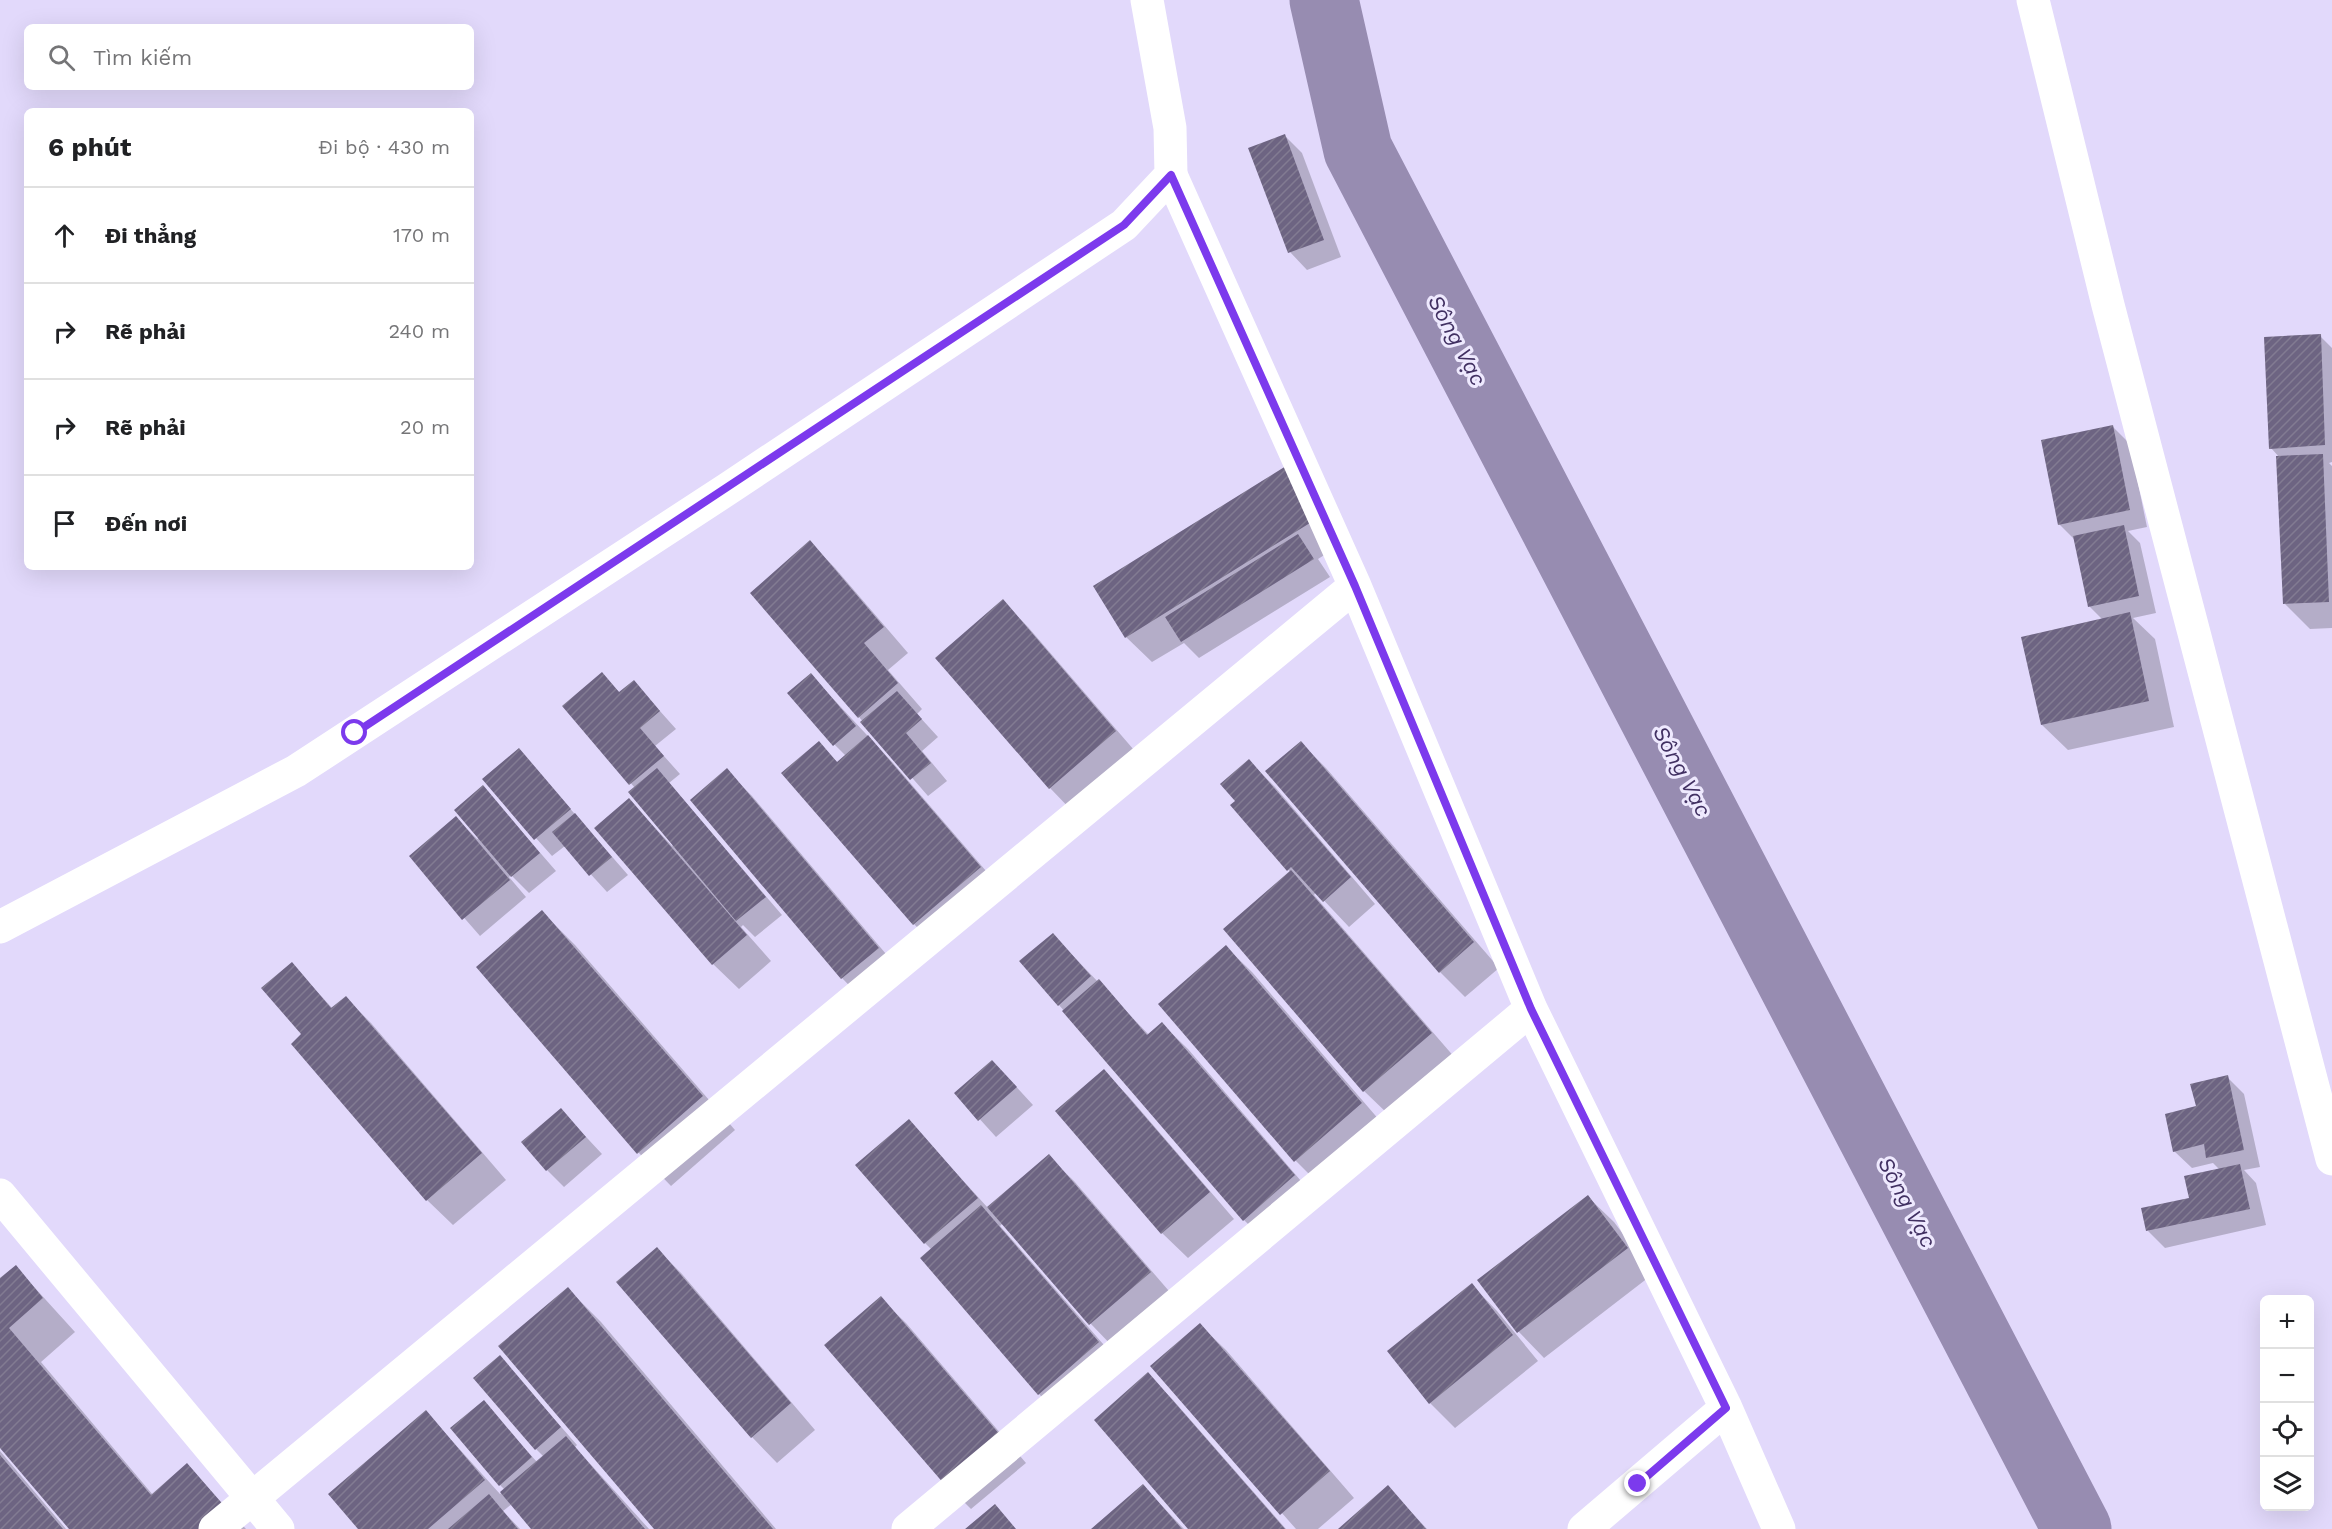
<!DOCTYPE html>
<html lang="vi">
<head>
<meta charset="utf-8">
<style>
  :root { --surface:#fff; --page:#f6f6f6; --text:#202124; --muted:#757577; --line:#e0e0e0 }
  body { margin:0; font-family:"Work Sans",sans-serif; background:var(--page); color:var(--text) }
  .controls { position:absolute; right:18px; bottom:18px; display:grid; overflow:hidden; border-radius:9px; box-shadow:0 6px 24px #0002 }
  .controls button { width:54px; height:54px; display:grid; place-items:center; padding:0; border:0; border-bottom:2px solid var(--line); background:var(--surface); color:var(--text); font:30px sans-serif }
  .stop { position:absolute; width:18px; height:18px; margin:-14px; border:4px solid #7c3aed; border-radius:50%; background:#fff }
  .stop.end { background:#7c3aed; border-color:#fff; box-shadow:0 2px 6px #0008 }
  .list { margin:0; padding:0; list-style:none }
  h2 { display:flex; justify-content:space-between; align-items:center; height:78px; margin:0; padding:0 24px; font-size:26px }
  h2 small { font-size:20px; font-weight:400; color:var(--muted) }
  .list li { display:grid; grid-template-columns:39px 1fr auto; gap:18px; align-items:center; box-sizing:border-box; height:96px; padding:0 24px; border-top:2px solid var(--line) }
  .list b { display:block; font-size:22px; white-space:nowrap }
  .list em { font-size:20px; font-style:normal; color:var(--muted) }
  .icon { flex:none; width:33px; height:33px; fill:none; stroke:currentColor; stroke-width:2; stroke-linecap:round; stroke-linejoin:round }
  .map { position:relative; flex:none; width:2332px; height:1529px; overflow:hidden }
  .search { position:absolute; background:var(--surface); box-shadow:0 6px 24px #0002; left:24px; top:24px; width:450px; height:66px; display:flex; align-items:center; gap:15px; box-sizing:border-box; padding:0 21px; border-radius:9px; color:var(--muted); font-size:22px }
  .panel { position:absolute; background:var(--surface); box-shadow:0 6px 24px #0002; left:24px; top:108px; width:450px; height:462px; border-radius:9px }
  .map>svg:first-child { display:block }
</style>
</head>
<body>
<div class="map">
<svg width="2332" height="1529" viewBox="0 0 2332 1529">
  <defs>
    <pattern id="building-hatch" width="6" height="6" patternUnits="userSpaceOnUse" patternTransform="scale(1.5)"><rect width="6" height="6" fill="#6d6482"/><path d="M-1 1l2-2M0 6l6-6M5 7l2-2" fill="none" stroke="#827b92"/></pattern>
  </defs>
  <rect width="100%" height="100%" fill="#e2d9fb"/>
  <path fill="#0003" d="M1285,136L1302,153L1341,257L1307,270L1290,252L1250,148Z
    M2320,336L2332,348V462L2329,463L2332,466V628L2310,629L2285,604L2280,458L2271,448Z
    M2113,427L2130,444L2147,527L2128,531L2140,543L2156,613L2133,618L2155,639L2174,727L2068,750L2042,725L2103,620L2090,607L2075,540L2059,524Z
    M1285,468L1342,544L1318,559L1330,577L1199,658L1184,643L1152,662L1126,637Z
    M810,542L835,568L908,653L888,670L922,709L917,714L938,737L922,751L947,781L928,796L859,717Z
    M1003,601L1028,627L1140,757L1075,814L1050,788L937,658Z
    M602,674L620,693L634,682L676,729L655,746L680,774L669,783L782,915L755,937L743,925L741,927L771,961L739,989L713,964L596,829L629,800L672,846L674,844L635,788L564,706Z
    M811,675L893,763L1005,893L939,950L914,924L784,773L819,743L838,763L846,756L834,744Z
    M1301,743L1326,768L1499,968L1465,997L1440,972Z
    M519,750L628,875L607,892L565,846L552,856L484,780Z
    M1249,761L1275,787L1375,904L1349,927L1316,892L1314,895L1456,1059L1390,1116L1364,1091L1225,929L1291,873L1232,805L1237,801Z
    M727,771L752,796L903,974L867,1004L842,978L692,800Z
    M483,787L556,871L529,893L511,875L509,877L526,897L480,936L411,857L456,818L477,839L479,838Z
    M542,912L575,945L735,1130L671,1186L638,1152Z
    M1053,935L1149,1035L1162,1024L1188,1049L1319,1202L1269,1245L1244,1220L1059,1005Z
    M1226,947L1252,972L1387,1129L1321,1186L1296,1161Z
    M292,964L333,1009L346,998L371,1023L506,1180L453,1225L427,1200L293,1044L304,1035Z
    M1104,1071L1129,1097L1234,1219L1188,1258L1162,1233L1057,1111Z
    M2227,1077L2244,1094L2260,1167L2244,1170L2256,1183L2266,1225L2165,1248L2148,1231L2191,1199L2220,1170L2213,1163L2192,1168L2174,1151L2197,1108Z
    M1009,1079L1033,1105L996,1137L956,1093Z
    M561,1110L602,1154L564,1187L547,1170Z
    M909,1121L988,1208L1048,1156L1074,1181L1175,1298L1116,1350L1091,1324L1003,1223L1000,1226L1124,1368L1064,1420L1039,1394L922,1258L932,1250L925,1243Z
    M1588,1197L1614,1222L1653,1274L1544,1358L1519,1332L1480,1281Z
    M657,1249L682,1274L815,1430L777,1463L752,1437L618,1282Z
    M16,1267L75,1332L41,1362L153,1495L187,1465L246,1529H71L0,1446V1280Z
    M1472,1285L1497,1311L1538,1361L1455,1428L1430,1403Z
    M568,1289L601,1322L776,1529H656Z
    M880,1298L906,1323L1026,1463L971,1509L946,1484Z
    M1200,1325L1226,1350L1354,1498L1318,1529H1296L1152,1366Z
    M500,1357L577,1445L575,1447L649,1529H533L512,1504L503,1511L520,1529H360L426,1412L500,1494L505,1490L500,1485L483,1402L537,1462L544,1457L536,1449Z
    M1148,1374L1173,1400L1286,1529H1190Z
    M0,1451L66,1529H0Z
    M1143,1486L1184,1529H1093Z
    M1388,1487L1427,1529H1340Z"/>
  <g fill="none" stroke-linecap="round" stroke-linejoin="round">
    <path stroke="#978cb1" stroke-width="69" d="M1324,0L1358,150L2077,1529"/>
  </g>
  <path fill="url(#building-hatch)" d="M1285,134L1324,240L1288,253L1248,148Z
    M2321,334L2325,445L2269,449L2264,337Z
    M2113,425L2130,510L2058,525L2041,440Z
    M2323,454L2329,602L2283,604L2276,456Z
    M1286,466L1318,518L1125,638L1093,586Z
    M2124,525L2139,596L2088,607L2073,536Z
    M1298,534L1314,559L1181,642L1165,617Z
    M810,540L884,627L864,643L898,683L858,718L750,593Z
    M1003,599L1116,731L1049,789L935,658Z
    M2130,612L2149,701L2041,725L2021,637Z
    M602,672L619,692L634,680L660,711L640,728L664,756L629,785L562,706Z
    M811,673L856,726L833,746L787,693Z
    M897,691L922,719L906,733L931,763L910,780L860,722Z
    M868,735L981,867L913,925L781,773L819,741L837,762Z
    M1301,741L1474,942L1439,973L1265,771Z
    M519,748L571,809L534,840L482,779Z
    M1249,759L1351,877L1323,902L1291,867L1287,871L1230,805L1235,801L1220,784Z
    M657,768L766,897L736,921L628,792Z
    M727,768L879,948L841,979L690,800Z
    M483,785L540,853L511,877L454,810Z
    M629,798L747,935L712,965L594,828Z
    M575,813L612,857L589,876L552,832Z
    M456,816L510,880L462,920L409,856Z
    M1291,870L1432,1033L1363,1092L1223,929Z
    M542,910L703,1096L637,1154L476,967Z
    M1053,933L1091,976L1058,1006L1019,961Z
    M1226,945L1362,1103L1294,1162L1158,1004Z
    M292,962L331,1008L346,996L482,1153L426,1201L291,1044L301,1034L261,988Z
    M1099,979L1147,1035L1162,1022L1295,1175L1243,1221L1062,1011Z
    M992,1060L1017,1087L978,1121L954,1093Z
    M1104,1069L1210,1192L1161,1234L1055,1111Z
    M2228,1075L2244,1150L2206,1158L2204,1144L2173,1152L2165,1114L2196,1106L2190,1084Z
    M561,1108L586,1137L546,1171L521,1142Z
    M909,1119L978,1198L924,1244L855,1165Z
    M1049,1154L1151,1272L1089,1325L987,1207Z
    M2240,1164L2250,1209L2146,1231L2141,1208L2189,1198L2184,1176Z
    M1588,1195L1628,1248L1517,1333L1477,1280Z
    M981,1205L1099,1342L1038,1395L920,1258Z
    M657,1247L791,1403L751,1438L616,1282Z
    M16,1265L43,1298L9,1328L151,1495L187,1463L226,1508L201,1529H69L0,1448V1278Z
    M1472,1283L1513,1335L1429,1404L1387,1351Z
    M568,1287L773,1529H654L498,1346Z
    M881,1296L1001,1436L945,1485L824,1345Z
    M1200,1323L1330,1471L1280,1515L1150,1366Z
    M500,1355L561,1427L535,1450L473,1378Z
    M1148,1372L1285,1529H1188L1094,1420Z
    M484,1400L532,1457L499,1486L450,1428Z
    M426,1410L485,1480L428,1529H358L328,1494Z
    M566,1436L645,1529H531L500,1492Z
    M0,1455L63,1529H0Z
    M1143,1484L1182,1529H1091Z
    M1388,1485L1426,1529H1338Z
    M489,1494L518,1529H448Z
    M995,1504L1016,1529H965Z"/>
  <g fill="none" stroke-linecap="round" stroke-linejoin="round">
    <path stroke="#fff" stroke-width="33" d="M2033,0L2108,305L2332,1159
      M1171,175L1355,586L1531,1009L1726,1408L1779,1529
      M0,1195L278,1529
      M215,1529L1355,586
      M908,1529L1531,1009
      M1584,1529L1726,1408"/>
    <path stroke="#fff" stroke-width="33" d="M0,927L296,771L729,488L1124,225L1171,175L1170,128L1147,0"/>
  </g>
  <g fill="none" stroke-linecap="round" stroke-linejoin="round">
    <path stroke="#7c3aed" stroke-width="8" d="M355,733L1124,225L1171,175L1355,586L1531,1009L1726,1408L1638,1484"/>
  </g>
  <g text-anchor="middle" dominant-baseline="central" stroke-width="6" stroke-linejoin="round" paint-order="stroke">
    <g font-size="22" font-style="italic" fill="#413062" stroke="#eee9fe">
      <text transform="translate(1457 340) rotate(62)">Sông Vạc</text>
      <text transform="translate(1682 771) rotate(62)">Sông Vạc</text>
      <text transform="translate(1907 1202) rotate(62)">Sông Vạc</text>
    </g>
  </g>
</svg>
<div class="controls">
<button>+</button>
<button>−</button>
<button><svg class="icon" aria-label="locate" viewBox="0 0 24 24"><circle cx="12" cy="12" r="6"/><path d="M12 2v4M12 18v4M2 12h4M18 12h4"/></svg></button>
<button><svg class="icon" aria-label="layers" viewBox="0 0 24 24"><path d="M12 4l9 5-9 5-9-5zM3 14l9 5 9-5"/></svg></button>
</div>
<div class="stop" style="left:355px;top:733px"></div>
<div class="stop end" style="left:1638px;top:1484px"></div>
<div class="search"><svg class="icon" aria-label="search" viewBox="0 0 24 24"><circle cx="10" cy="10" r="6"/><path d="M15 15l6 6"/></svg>Tìm kiếm</div>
<section class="panel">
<h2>6 phút<small>Đi bộ · 430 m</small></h2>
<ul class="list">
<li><svg class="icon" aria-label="ahead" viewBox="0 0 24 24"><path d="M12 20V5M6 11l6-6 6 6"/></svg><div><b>Đi thẳng</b></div><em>170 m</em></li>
<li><svg class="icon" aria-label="right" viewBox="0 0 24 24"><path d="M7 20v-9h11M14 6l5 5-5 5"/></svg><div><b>Rẽ phải</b></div><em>240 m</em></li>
<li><svg class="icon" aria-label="right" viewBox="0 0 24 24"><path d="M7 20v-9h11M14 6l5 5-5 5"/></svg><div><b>Rẽ phải</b></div><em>20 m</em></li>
<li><svg class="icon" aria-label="arrive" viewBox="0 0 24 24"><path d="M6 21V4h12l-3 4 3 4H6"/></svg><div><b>Đến nơi</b></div></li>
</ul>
</section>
</div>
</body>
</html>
